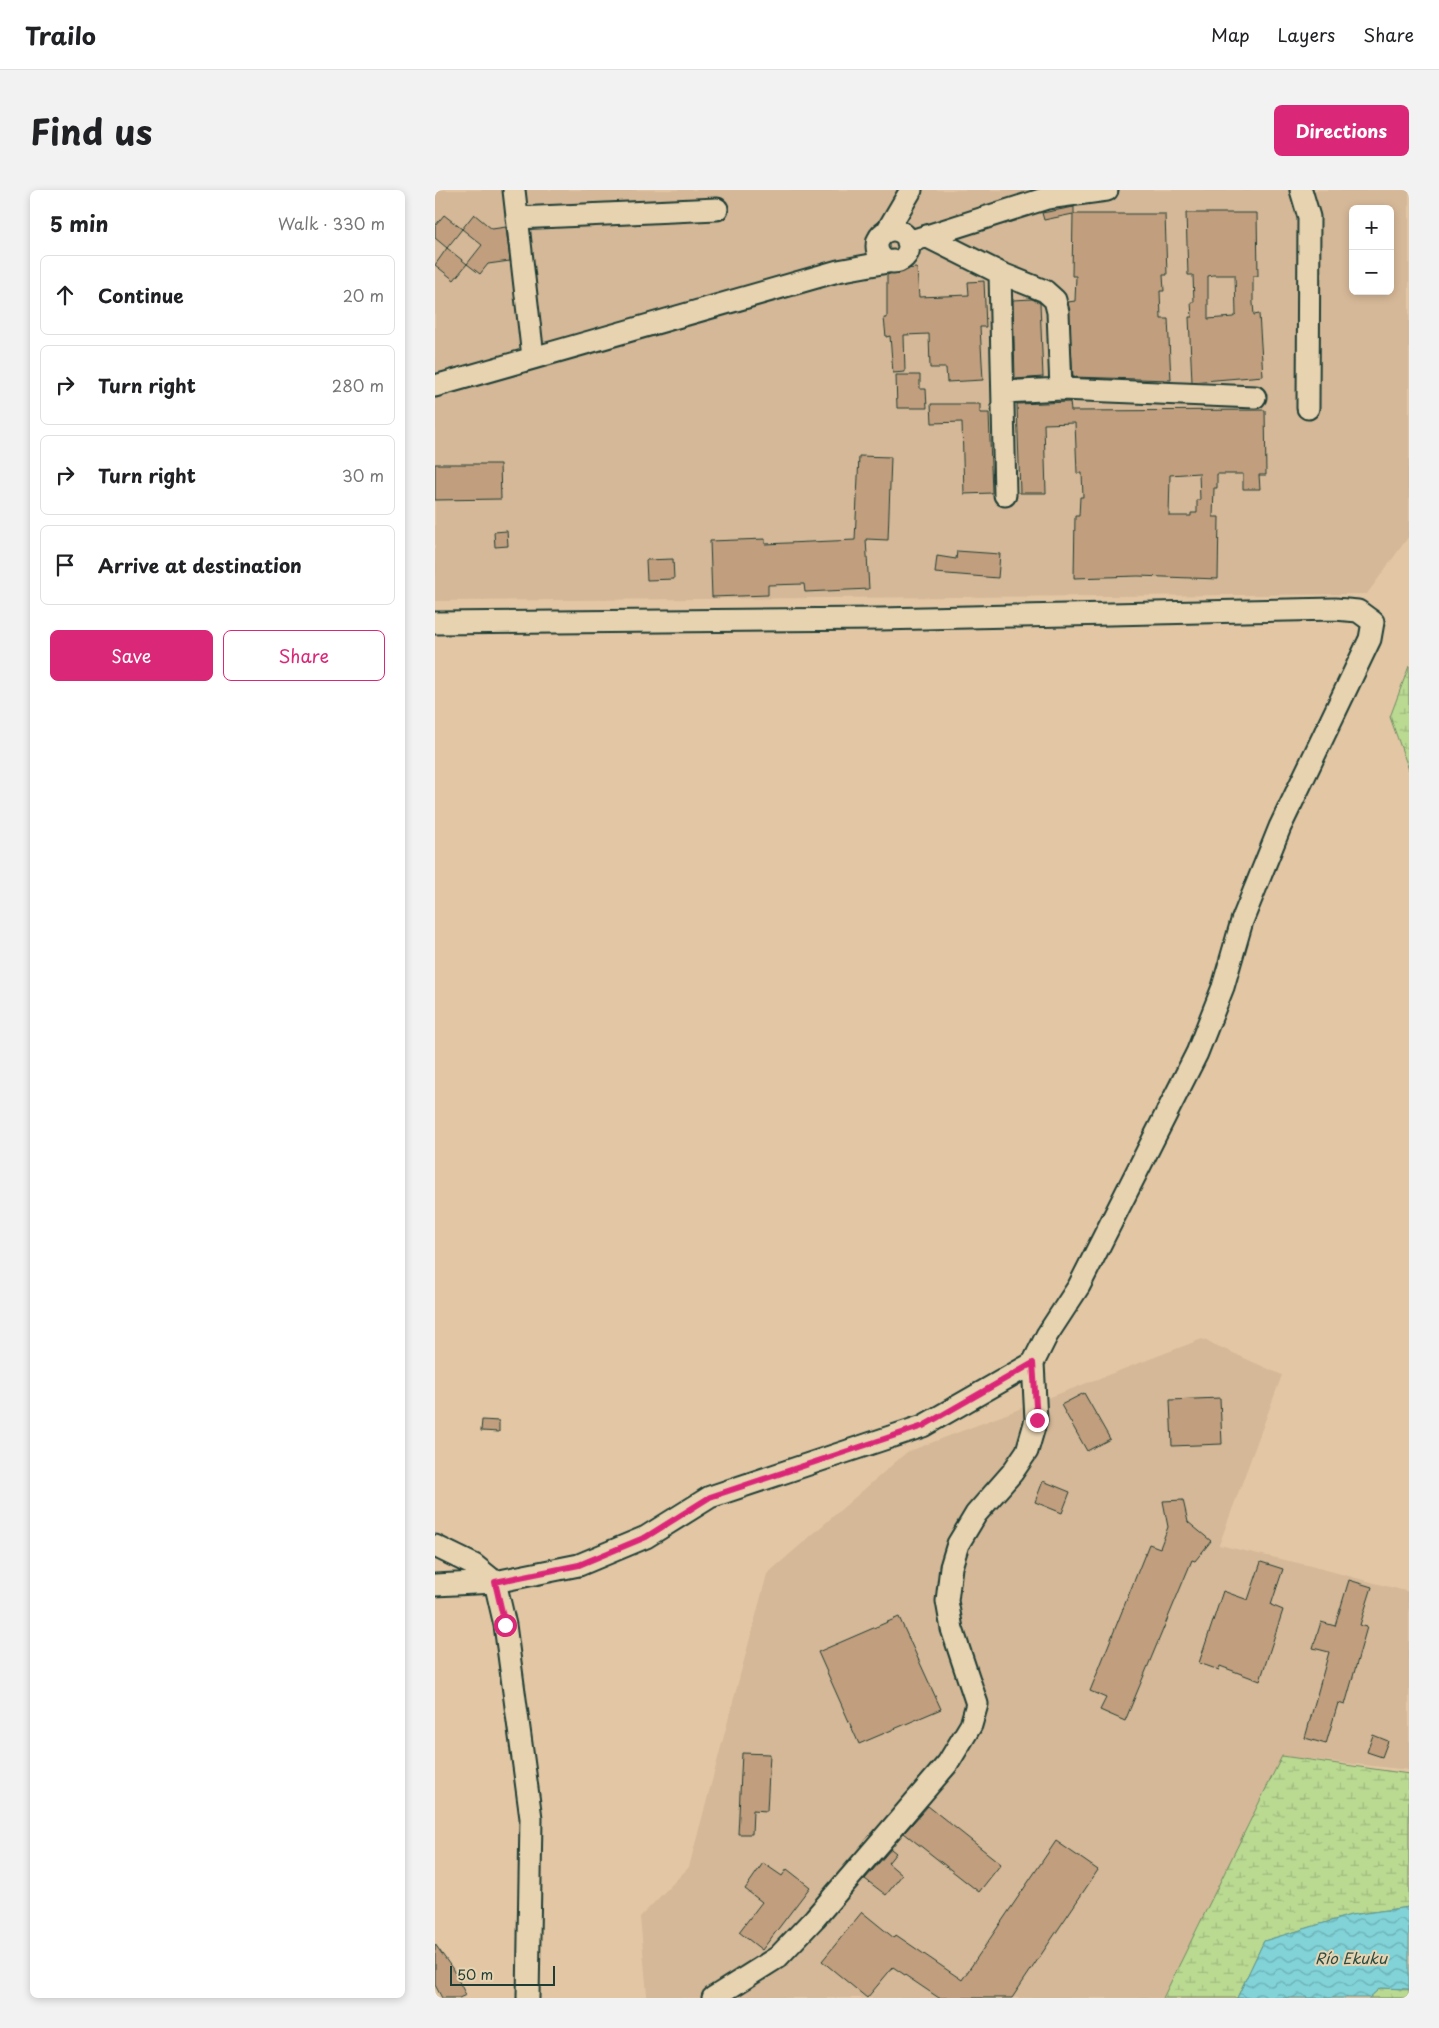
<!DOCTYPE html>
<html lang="en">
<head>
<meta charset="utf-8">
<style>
  :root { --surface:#fff; --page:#f2f2f2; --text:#202124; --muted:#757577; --line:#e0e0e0; --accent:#db2777 }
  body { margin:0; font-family:"Playpen Sans",sans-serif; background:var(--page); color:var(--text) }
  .controls { position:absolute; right:15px; top:15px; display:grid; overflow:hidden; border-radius:8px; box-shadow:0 2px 8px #0003 }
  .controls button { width:45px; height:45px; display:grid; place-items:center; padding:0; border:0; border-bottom:1px solid var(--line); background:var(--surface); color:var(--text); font:25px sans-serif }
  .scale { position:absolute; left:15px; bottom:12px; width:105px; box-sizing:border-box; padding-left:5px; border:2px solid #1f3d34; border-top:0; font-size:14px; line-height:18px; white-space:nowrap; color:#1f3d34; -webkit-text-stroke:4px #e8d3b1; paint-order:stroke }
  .stop { position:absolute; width:15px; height:15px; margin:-11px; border:4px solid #db2777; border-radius:50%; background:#fff }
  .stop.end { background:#db2777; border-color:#fff; box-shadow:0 1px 5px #0008 }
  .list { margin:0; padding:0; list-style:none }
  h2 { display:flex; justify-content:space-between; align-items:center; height:65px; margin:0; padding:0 20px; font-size:21px }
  h2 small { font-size:16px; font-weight:400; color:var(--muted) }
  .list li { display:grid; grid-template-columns:32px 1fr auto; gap:15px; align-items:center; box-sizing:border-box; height:80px; margin:0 10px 10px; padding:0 10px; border:1px solid var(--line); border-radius:8px }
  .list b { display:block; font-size:19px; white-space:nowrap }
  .list em { font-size:16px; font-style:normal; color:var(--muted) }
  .actions { display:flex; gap:10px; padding:15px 20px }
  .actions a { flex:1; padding:11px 0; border:1px solid var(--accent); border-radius:8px; text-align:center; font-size:18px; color:var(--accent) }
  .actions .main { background:var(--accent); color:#fff }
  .icon { flex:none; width:28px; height:28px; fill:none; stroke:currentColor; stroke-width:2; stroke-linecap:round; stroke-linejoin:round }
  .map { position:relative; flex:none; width:974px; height:1808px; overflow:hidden; border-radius:8px }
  header { display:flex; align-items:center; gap:30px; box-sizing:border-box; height:70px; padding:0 25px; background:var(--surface); border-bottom:1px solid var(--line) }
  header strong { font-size:24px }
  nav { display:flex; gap:28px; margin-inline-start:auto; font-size:18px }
  .intro { display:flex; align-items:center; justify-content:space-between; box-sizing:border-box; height:120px; padding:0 30px }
  h1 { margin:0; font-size:35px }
  .button { padding:12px 22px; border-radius:8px; background:var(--accent); color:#fff; font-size:18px; font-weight:700 }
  main { display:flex; gap:30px; padding:0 30px }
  aside { flex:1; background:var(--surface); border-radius:8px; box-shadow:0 2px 8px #0003 }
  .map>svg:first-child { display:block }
</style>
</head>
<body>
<header>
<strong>Trailo</strong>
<nav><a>Map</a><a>Layers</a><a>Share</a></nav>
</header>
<div class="intro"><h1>Find us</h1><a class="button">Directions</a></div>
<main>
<aside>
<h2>5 min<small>Walk · 330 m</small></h2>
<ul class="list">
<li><svg class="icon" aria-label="ahead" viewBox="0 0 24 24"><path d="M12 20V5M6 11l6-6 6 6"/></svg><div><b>Continue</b></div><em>20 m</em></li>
<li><svg class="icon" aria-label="right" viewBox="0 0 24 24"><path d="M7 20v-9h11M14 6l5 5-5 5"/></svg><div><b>Turn right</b></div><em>280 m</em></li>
<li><svg class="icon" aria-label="right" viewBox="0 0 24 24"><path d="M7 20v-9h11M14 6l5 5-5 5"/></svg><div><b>Turn right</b></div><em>30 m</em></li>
<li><svg class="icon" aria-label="arrive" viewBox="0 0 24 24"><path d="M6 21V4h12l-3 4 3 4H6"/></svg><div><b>Arrive at destination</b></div></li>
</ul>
<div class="actions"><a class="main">Save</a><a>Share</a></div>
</aside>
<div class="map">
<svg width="974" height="1808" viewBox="0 0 974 1808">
  <defs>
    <pattern id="wetland-marsh" width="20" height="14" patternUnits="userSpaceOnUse" patternTransform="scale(1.25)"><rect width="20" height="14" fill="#bad991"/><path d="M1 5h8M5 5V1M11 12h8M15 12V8" fill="none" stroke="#9fbb7e"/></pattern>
    <pattern id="water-waves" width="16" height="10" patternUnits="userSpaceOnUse" patternTransform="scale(1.25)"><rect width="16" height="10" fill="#81d3d8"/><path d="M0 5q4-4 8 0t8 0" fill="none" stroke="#69acb0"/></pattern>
  </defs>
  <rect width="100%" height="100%" fill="#e3c7a5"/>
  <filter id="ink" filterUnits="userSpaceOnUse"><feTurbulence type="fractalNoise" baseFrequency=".02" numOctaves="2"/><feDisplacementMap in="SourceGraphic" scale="10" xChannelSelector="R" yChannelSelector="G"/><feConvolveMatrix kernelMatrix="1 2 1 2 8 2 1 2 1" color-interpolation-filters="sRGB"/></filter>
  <g filter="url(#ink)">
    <path fill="#d5b897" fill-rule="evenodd" d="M0,0H974V346L932,404L0,411ZM918,19H955V101H918Z
      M767,1149L847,1185L784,1355L872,1375L974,1402V1580L847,1566L728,1808H209L212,1805L205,1727L254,1677L332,1384L472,1262Z"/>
    <path fill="url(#wetland-marsh)" stroke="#6c8b62" d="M974,476V580L955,527Z
      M847,1566L974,1584V1717L916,1725L829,1751L802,1808H728Z
      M945,1798L974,1799V1808H934Z"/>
    <path fill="url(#water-waves)" stroke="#5a9796" d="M974,1717V1799L945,1798L934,1808H802L829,1751L916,1725Z"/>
    <path fill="#c19f7e" stroke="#1f3d34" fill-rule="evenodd" d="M639,17V24H730L732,85H728L729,101H725L726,129H733L736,190L638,187L633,112L640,111L641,86H637L638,24L609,30L607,23Z
      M751,23H822L823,86H818V113L819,125L824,124L828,186L757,192L754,127H757L756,112H759L758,85H753ZM778,85H800L801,125L798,127L773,129V86Z
      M39,24L57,39L71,37L75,71L53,74L45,84L32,74L47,55L27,39Z
      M9,25L27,39L12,58L0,48V36Z
      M12,58L32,74L19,90L0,75Z
      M482,78L484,107L534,105L533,92L549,91L551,137H545L548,190L512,192L511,178H495L494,144L469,145L470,182L458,183L455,146L451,147L449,128H452V85L468,79Z
      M597,109L605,113L608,187L580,189L578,110Z
      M461,185H485V199H491L492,218H462Z
      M635,212L636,221L830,220L831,285H824L825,299H808V284H782V298H779L778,327H784L783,389L703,386L639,388L640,326H644L645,307H648L647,283H642L640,233L609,234L611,303H585L582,214ZM764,283L765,310H762V323H756V326H734L735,285Z
      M496,214H545V223H554L557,303L529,304L527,232L497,233Z
      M424,266L456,267L453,350L431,349L434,399L370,402L369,394L333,395V405L277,407L275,351L330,349V354L420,350Z
      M0,274H65L66,309L0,310Z
      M72,341L73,356L60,357L59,342Z
      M522,361L565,364L563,388L500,383L502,366L521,369Z
      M238,369L239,389L212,390L211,370Z
      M649,1203L675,1249L652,1261L626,1215Z
      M785,1208L787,1254L737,1256L735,1210Z
      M47,1230L64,1231V1242L46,1241Z
      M608,1291L635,1302L627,1323L600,1312Z
      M748,1310L753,1332L776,1351L760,1371L757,1370L690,1531L665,1520L671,1508L655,1501L714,1354L725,1358L733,1337L728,1311Z
      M826,1372L848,1379L836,1415L848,1420L825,1491L785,1476L784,1480L764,1473L788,1401L813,1410Z
      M914,1390L937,1397L925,1435L932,1437L910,1515L903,1513L891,1554L870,1548L894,1462L878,1458L886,1432L900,1436Z
      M464,1427L506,1519L424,1554L383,1462Z
      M938,1545L953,1551L947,1567L932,1562Z
      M307,1563L335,1564L332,1621L318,1620L317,1644H303Z
      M493,1616L566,1674L544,1702L469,1643Z
      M621,1651L663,1680L577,1808H504L458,1777L432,1808L387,1771L427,1722L459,1748L461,1745L527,1790Z
      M456,1659L461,1663L453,1673L467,1685L451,1705L430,1689Z
      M328,1673L347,1686L352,1679L375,1697L327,1760L304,1742L327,1712L310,1699Z
      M0,1754L17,1778L31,1805L24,1808H7L0,1795Z"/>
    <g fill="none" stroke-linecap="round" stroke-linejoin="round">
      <g stroke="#1f3d34" stroke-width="25">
        <path id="minor" d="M79,0L98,167
          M866,0L874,27L873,218
          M82,28L282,19
          M442 56a16 16 0 1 1 32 0a16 16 0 1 1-32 0Z
          M452,41L476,0
          M493,47L565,83L610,101L620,110L623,122L626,199
          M473,52L612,8L672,0
          M565,83L570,305
          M0,196L403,81L458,71
          M568,202L626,199L820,207
          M0,433L445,429L900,419L923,421L938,432L935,449L845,637L807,731L788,797L762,863L644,1096L612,1145L598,1173L601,1230L592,1261L577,1283L541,1324L523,1354L516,1377L512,1411L517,1439L542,1514L536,1535L513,1573L380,1728L343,1767L278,1808
          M0,1356L39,1375L60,1392L70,1435L96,1628L93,1808
          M0,1395L60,1392L144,1375L211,1347L275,1307L488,1236L598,1173"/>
      </g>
      <use href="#minor" stroke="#e8d3b1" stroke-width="21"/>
    </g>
  </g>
  <g fill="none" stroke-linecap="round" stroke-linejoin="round" filter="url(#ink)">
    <path stroke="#db2777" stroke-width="6" d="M70,1435L60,1392L144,1375L211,1347L275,1307L488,1236L598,1173L602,1230"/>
  </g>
  <g text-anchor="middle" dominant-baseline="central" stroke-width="4" stroke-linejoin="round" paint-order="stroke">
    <g font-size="15" font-style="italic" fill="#294c44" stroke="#e8d3b1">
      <text x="916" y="1767">Río Ekuku</text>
    </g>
  </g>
</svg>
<div class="controls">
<button>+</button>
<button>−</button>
</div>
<div class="scale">50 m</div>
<div class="stop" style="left:70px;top:1435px"></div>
<div class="stop end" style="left:602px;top:1230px"></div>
</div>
</main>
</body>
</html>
